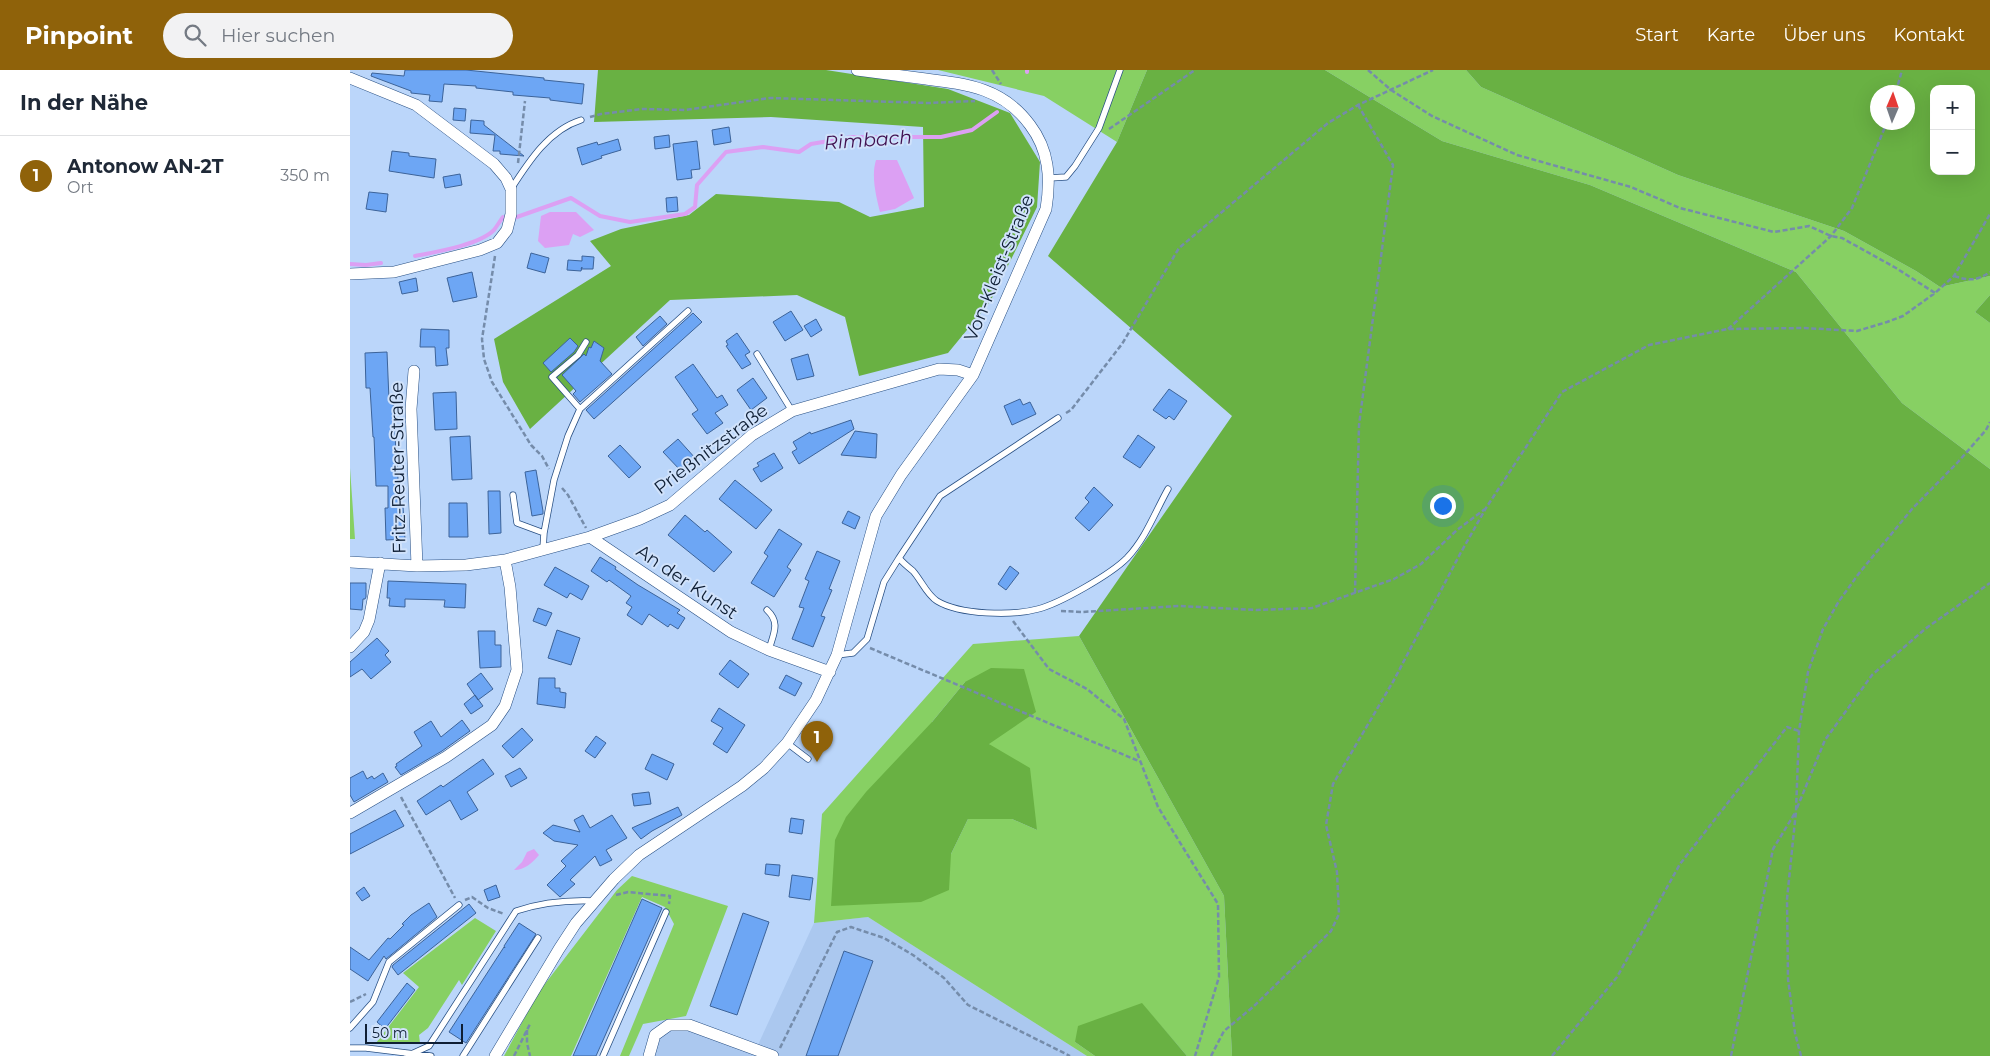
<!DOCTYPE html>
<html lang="de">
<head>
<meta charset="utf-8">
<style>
  :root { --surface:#fff; --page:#f2f2f3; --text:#1f2937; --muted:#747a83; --line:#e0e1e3; --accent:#8f620a }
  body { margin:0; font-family:Montserrat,sans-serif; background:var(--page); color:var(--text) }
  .controls { position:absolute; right:15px; top:15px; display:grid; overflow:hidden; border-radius:10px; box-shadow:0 5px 20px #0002 }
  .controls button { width:45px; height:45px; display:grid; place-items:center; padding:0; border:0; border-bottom:1px solid var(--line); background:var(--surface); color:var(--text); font:25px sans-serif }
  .compass { position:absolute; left:1520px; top:15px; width:45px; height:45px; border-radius:50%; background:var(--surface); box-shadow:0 5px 20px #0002; rotate:2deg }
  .scale { position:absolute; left:15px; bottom:12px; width:98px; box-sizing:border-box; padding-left:5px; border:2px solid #0e1e34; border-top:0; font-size:14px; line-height:18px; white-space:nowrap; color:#0e1e34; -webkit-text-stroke:4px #d0e2fb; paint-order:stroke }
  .you { position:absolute; left:1092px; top:435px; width:18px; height:18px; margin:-12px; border:4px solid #fff; border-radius:50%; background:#1a73e8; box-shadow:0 0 0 8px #1a73e833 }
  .badge { display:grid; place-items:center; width:32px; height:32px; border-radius:50%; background:var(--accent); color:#fff; font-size:16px; font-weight:700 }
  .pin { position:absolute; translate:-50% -41px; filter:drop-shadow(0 1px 2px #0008) }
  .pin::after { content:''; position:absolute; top:26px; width:18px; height:15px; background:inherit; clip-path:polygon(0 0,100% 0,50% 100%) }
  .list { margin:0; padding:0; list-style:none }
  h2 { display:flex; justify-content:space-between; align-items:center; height:65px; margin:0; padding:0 20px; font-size:21px }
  h2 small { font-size:16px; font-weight:400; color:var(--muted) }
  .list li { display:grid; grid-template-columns:32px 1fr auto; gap:15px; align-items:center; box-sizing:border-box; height:80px; padding:0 20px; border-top:1px solid var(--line) }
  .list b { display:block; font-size:19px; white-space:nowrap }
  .list p { margin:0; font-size:16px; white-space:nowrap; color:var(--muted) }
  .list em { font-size:16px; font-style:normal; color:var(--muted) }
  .icon { flex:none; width:28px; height:28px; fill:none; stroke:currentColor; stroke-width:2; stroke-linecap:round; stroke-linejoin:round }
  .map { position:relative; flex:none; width:1640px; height:986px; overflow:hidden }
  header { display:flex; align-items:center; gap:30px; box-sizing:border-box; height:70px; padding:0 25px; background:var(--accent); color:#fff }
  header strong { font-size:24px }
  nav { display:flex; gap:28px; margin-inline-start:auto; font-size:18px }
  .search { width:350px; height:45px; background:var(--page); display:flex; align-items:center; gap:12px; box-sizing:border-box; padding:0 18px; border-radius:28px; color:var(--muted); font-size:19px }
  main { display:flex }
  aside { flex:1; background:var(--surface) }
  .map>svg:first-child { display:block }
</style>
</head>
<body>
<header>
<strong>Pinpoint</strong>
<div class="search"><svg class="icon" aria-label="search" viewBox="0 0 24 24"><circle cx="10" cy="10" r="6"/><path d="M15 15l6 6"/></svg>Hier suchen</div>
<nav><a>Start</a><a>Karte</a><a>Über uns</a><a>Kontakt</a></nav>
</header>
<main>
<aside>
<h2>In der Nähe<small></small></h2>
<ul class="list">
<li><span class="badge">1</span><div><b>Antonow AN-2T</b><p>Ort</p></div><em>350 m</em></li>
</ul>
</aside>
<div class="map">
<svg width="1640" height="986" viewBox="0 0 1640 986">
  <rect width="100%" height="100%" fill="#bbd6fa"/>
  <path fill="#abc8ef" d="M518,847L737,986H297L319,953L407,977L464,853Z"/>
  <path fill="#87d063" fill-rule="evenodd" d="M588,0H797L767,72L694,26Z
    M975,0H1116L1131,17L1328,105L1494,161L1566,201L1590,217L1640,206V225L1625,242L1640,253V399L1552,333L1446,202L1240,115L1092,71Z
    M0,398L5,469H0Z
    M729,566L874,826L882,986H837L792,934L725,972L745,986H737L518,847L464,853L472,744L623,574ZM615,612L639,674L687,760L662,749H618L601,784L582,652Z
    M282,806L378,836L336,946L293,954L279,986H270L324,854L315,837L292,827L221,986H154L188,923L267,820Z
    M125,848L146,861L112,915L109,910L78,958L69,965L70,973H26L69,917L53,903Z"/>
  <path fill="#69b143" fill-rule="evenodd" d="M248,0H476L598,19L660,43L690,92L687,137L640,232L598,283L509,306L495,247L447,225L320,230L180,359L153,312L144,269L261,196L240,171L271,159L339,145L366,124L489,132L520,147L574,137L573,57L421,47L244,52Z
    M797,0H975L1092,71L1240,115L1446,202L1552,333L1640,399V986H882L874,826L729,566L882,346L698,186L767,72Z
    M1116,0H1640V206L1590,217L1566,201L1494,161L1328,105L1131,17ZM1584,19H1621V101H1584ZM1558,22V52H1528V22Z
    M1640,225V253L1625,242Z
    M641,598L674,599L686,642L639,674L680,698L687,760L662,749H618L601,784L599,820L571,832L481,836L485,770L496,747L516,722L582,652L615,612Z
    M792,933L837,986H745L725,972L728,956Z"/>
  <path fill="#dca0f3" d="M526,90H547L564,128L545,139L530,142C526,126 521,106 526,90Z
    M200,142H226L244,160L230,167L223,164L219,175L195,178L188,171L191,146Z
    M184,779L189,785C182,793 175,800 164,800L172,792L177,782Z"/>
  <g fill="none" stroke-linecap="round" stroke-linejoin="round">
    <path stroke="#dca0f3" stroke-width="4" d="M677,0V2
      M164,148L221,128L250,146L280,152L335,144L345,137L347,115L376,82L413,77L449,82L461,74L502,67H591L622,60L647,42
      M65,186C86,182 129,175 144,160C147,156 150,151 153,147
      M0,194L16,195L31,193"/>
  </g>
  <path fill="#6da6f4" stroke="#3c6399" d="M55,0H116L194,8V10L234,14L232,34L200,30V28L163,25V22L126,18V16L94,14L92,32L79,31L80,25L61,23V21L21,6L22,3L54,6Z
    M104,38L116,39L115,51L103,50Z
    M121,50L134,51V55L174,86L150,84V81H143L145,65L120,63Z
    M379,57L381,72L364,75L362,60Z
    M319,65L320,77L305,79L304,67Z
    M268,69L271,80L251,86L252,88L232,95L227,78L247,72L248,75Z
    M347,71L350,99L341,100L342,108L327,110L323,74Z
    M42,81L59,83V86L86,89L84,108L39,101Z
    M110,104L112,115L95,118L93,107Z
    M19,122L38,124L36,142L16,139Z
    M327,127L328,141L317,142L316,128Z
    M181,183L199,188L195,203L177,198Z
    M232,186L244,187L243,199H231L232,197L231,201L217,200L218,190L232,191Z
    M122,202L127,227L103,232L97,208Z
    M66,208L68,221L52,224L49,212Z
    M441,241L453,260L435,271L423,252Z
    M343,243L352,252L244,349L236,340Z
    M310,246L317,254L293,276L286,267Z
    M466,249L472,260L461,267L454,256Z
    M71,259L99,260V278H96L98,295L86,296L85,277H70Z
    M387,263L400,282L395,285L401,294L392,299L376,276L378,275L376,271Z
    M220,268L228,276L224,282L201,302L193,293Z
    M244,271L254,278L250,291L262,304L230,332L223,324L226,321L212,305L234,284L236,286L239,277L241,278Z
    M37,282L39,330H43L46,382H47L49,437H53L55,469L36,470L35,438H38V416H26L24,367H23L20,318H16L15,283Z
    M458,284L464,306L447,310L441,289Z
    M343,294L367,328L372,325L378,335L365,343L373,353L357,364L342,344L348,340L325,307Z
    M403,308L417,328L401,340L387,320Z
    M819,319L837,331L824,350L819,346L816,349L803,340Z
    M106,322L107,359L85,360L83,323Z
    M670,329L673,335L680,332L686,344L662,355L654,336Z
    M501,350L504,359L449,394L442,382L447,379L443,372L460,362L461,364Z
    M505,361L527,364L526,388L491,385Z
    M788,365L805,377L790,398L773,387Z
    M120,366L122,409L102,410L100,367Z
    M328,369L346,389L331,401L313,382Z
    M270,375L291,397L279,408L258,386Z
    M424,383L433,398L411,412L403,399L409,396L407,393Z
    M186,400L193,441V444L182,446L175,402Z
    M385,410L422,440L406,459L369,429Z
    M744,417L763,435L739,461L725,448L739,432L735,428Z
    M138,421H150L151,463L139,464Z
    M99,433H117L118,467H99Z
    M498,441L510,447L505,459L492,453Z
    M335,445L355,462L357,460L382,482L364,502L318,465Z
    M429,459L452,474L437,497L441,500L424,527L401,513L418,486L414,483Z
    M467,481L490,491L479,519L482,520L471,546L475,547L463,577L442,569L454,538L449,537L459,511L455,509Z
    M250,487L266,497L265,499L288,515L330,540L327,543L335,548L328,559L320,554L318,557L299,544L292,555L277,545L282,537L276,533L281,526L259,510L257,512L241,501Z
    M660,496L669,503L656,520L648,514Z
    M205,497L239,516L232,530L220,523L217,528L194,515Z
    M38,511L116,514L115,538L94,537L95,530L55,529V537L39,536L40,528H37Z
    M0,513H16V527L15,529H13L12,540L0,539Z
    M188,538L202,543L196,556L183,551Z
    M207,560L230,568L221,595L198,588Z
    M128,561H145V575H151V597L130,598Z
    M27,568L39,581L35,585L41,592L21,609L12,599L0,607V592Z
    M380,590L399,604L388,618L369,604Z
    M131,603L143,619L128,630L117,614Z
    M436,605L452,613L445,626L429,618Z
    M189,608H205V618H210V622L216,623L215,638L187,634Z
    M125,625L133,636L121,644L114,634Z
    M369,638L395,655L377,683L363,674L373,658L361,651Z
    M112,650L120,661L92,681L51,705L45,697L47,696L46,694L72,676L64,662L81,651L91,667Z
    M172,658L183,670L163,688L152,676Z
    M246,666L256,673L245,688L235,681Z
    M302,684L324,694L317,710L295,699Z
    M133,689L144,704L117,722L128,740L111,750L100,730L76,745L67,731L91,715L93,717Z
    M170,698L177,708L161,717L155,706Z
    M13,701L17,709L22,706L24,709L33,703L38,712L4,732L0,725V708Z
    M299,722L301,734L284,736L282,724Z
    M328,737L332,745L302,761L291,769L282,758Z
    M45,740L54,756L0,784V764Z
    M233,745L240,758L262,745L277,768L256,780L262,790L250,796L245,786L220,810L225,814L210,827L197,815L216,796L211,791L228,775L204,771L193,763L203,755L230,762L224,750Z
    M441,748L454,750L452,764L439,762Z
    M416,794L430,795L429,806L415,804Z
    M442,805L463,808L460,830L439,827Z
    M146,815L150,827L138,831L134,820Z
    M14,817L20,826L12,831L6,823Z
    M292,829L312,838L246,986H223Z
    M79,833L87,847L36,889L34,886L18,911L0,899V877L19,890L38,868L40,869L54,855L52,854L61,845Z
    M119,834L126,843L48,905L42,897L43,895Z
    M393,843L419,852L387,945L360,936Z
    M169,853L186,864L116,973L99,962L154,877L155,878L154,876Z
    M494,881L523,891L488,986H456Z
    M57,913L65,920L35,959L27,952Z"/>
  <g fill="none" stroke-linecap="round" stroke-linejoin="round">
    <g stroke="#295084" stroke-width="7">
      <path id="lane" d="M699,108L716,107L725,96L749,58L770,0
        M161,119C179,91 199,60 231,50
        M407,284L442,341
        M230,339L202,307L228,285L236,272
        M163,425L167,453L194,463
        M193,479L194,463L204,410L218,366L230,339L338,241
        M549,488L590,426L708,348
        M417,540C431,553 423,564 419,580
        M487,585L503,583L517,569L534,512L549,488C553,493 558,497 563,501C571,510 577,525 587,531C610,545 663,546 688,539C711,533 761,504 777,488C796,468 805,442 818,419
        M437,673L458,689
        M0,958L23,932L39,892L109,835
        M0,978H16L81,986
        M57,986L79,976L166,841C190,833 219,830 244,831
        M113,986L188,868
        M253,986L316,842"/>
    </g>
    <g stroke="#295084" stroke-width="12">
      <path id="street" d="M0,8L66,35L144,94L156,108L161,119V144L157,160L147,173L130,180L44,202L0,204
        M64,301L61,339L67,496
        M240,467L381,562L419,580L480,602
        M0,492L67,496L116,495L155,490L240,467L290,449L320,435L402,365L442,341L589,299L608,300L623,305
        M0,577L14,562L19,550L30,493
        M0,743L96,687L142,655L155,636L167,600L160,517L155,490
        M145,986L209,879L226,853L264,809L289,785L392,716L414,698L437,673L466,630L487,585L526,446L551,405L623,305L696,139C701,108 699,80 680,55C653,18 617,14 576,9C553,6 530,3 507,0
        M299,986L305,965L319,955H339L423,986"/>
    </g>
    <path stroke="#758caa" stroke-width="2.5" stroke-dasharray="5 2.5" stroke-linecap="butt" d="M642,0L651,14
      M1018,0L1041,20L1082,46L1167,85L1281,117L1330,138L1424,162L1459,156L1481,166L1492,168L1546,198L1585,223
      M1546,22L1552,0
      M240,47L251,44L292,39L335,40L420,28L579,33L625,31
      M759,59L845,0
      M168,93L175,31
      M145,186L132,269L134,289L142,312L181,375L192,386L199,399
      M1604,206C1619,211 1627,211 1640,202
      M1378,259L1481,166L1502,138L1537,52
      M716,343L721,340L772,274L829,178L978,53L1008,35L1083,0
      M212,418L218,425L236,458
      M1005,523L1009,355L1043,95L1008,35
      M711,541L732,542L829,536L907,540L962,538L1044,509L1071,494L1107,460L1135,439
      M663,551L699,599L737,619L774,649L808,737L868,834L869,907L845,986
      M520,578L791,692
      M51,727L105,828
      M1447,738L1475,670L1522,605L1575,559L1640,513
      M266,825L278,822L320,826L319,834
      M115,830L122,827L138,838L154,844
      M0,932L16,924
      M177,960V973L180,986
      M430,978L487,862L501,857L534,868L563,885L594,908L618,935L720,986
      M164,986L180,954
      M861,986L874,961L903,937L981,861L989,844L987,802L976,755L983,714L1044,610L1110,484L1136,438L1212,322L1299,275L1378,259L1454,258L1507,261L1537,252L1553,246L1585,223L1604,206L1640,144
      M1202,986L1267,907L1330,794L1437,657L1449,661
      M1381,986L1423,779L1445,743
      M1451,986L1445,963L1438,909L1437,829L1446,741L1449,661L1458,602L1473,559L1489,531L1510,502L1562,439L1608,392L1636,360L1640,352"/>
    <use href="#lane" stroke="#fff" stroke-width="5.5"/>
    <use href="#street" stroke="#fff" stroke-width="11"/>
  </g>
  <g text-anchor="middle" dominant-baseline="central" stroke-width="4" stroke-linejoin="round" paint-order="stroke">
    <g font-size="18" fill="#0e1e34" stroke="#d0e2fb">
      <text transform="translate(649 198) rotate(-68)">Von-Kleist-Straße</text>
      <text transform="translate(361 379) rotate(-37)">Prießnitzstraße</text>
      <text transform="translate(48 398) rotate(-91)">Fritz-Reuter-Straße</text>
      <text transform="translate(337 512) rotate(34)">An der Kunst</text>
    </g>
    <g font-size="19" font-style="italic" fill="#401050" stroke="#d0e2fb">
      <text transform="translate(518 70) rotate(-4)">Rimbach</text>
    </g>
  </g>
</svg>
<div class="controls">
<button>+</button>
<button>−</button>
</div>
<svg class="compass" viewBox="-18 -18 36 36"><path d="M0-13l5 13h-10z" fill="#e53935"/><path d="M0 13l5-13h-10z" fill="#747a83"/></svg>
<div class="scale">50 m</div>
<div class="you"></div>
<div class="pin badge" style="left:467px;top:692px">1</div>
</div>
</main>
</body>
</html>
